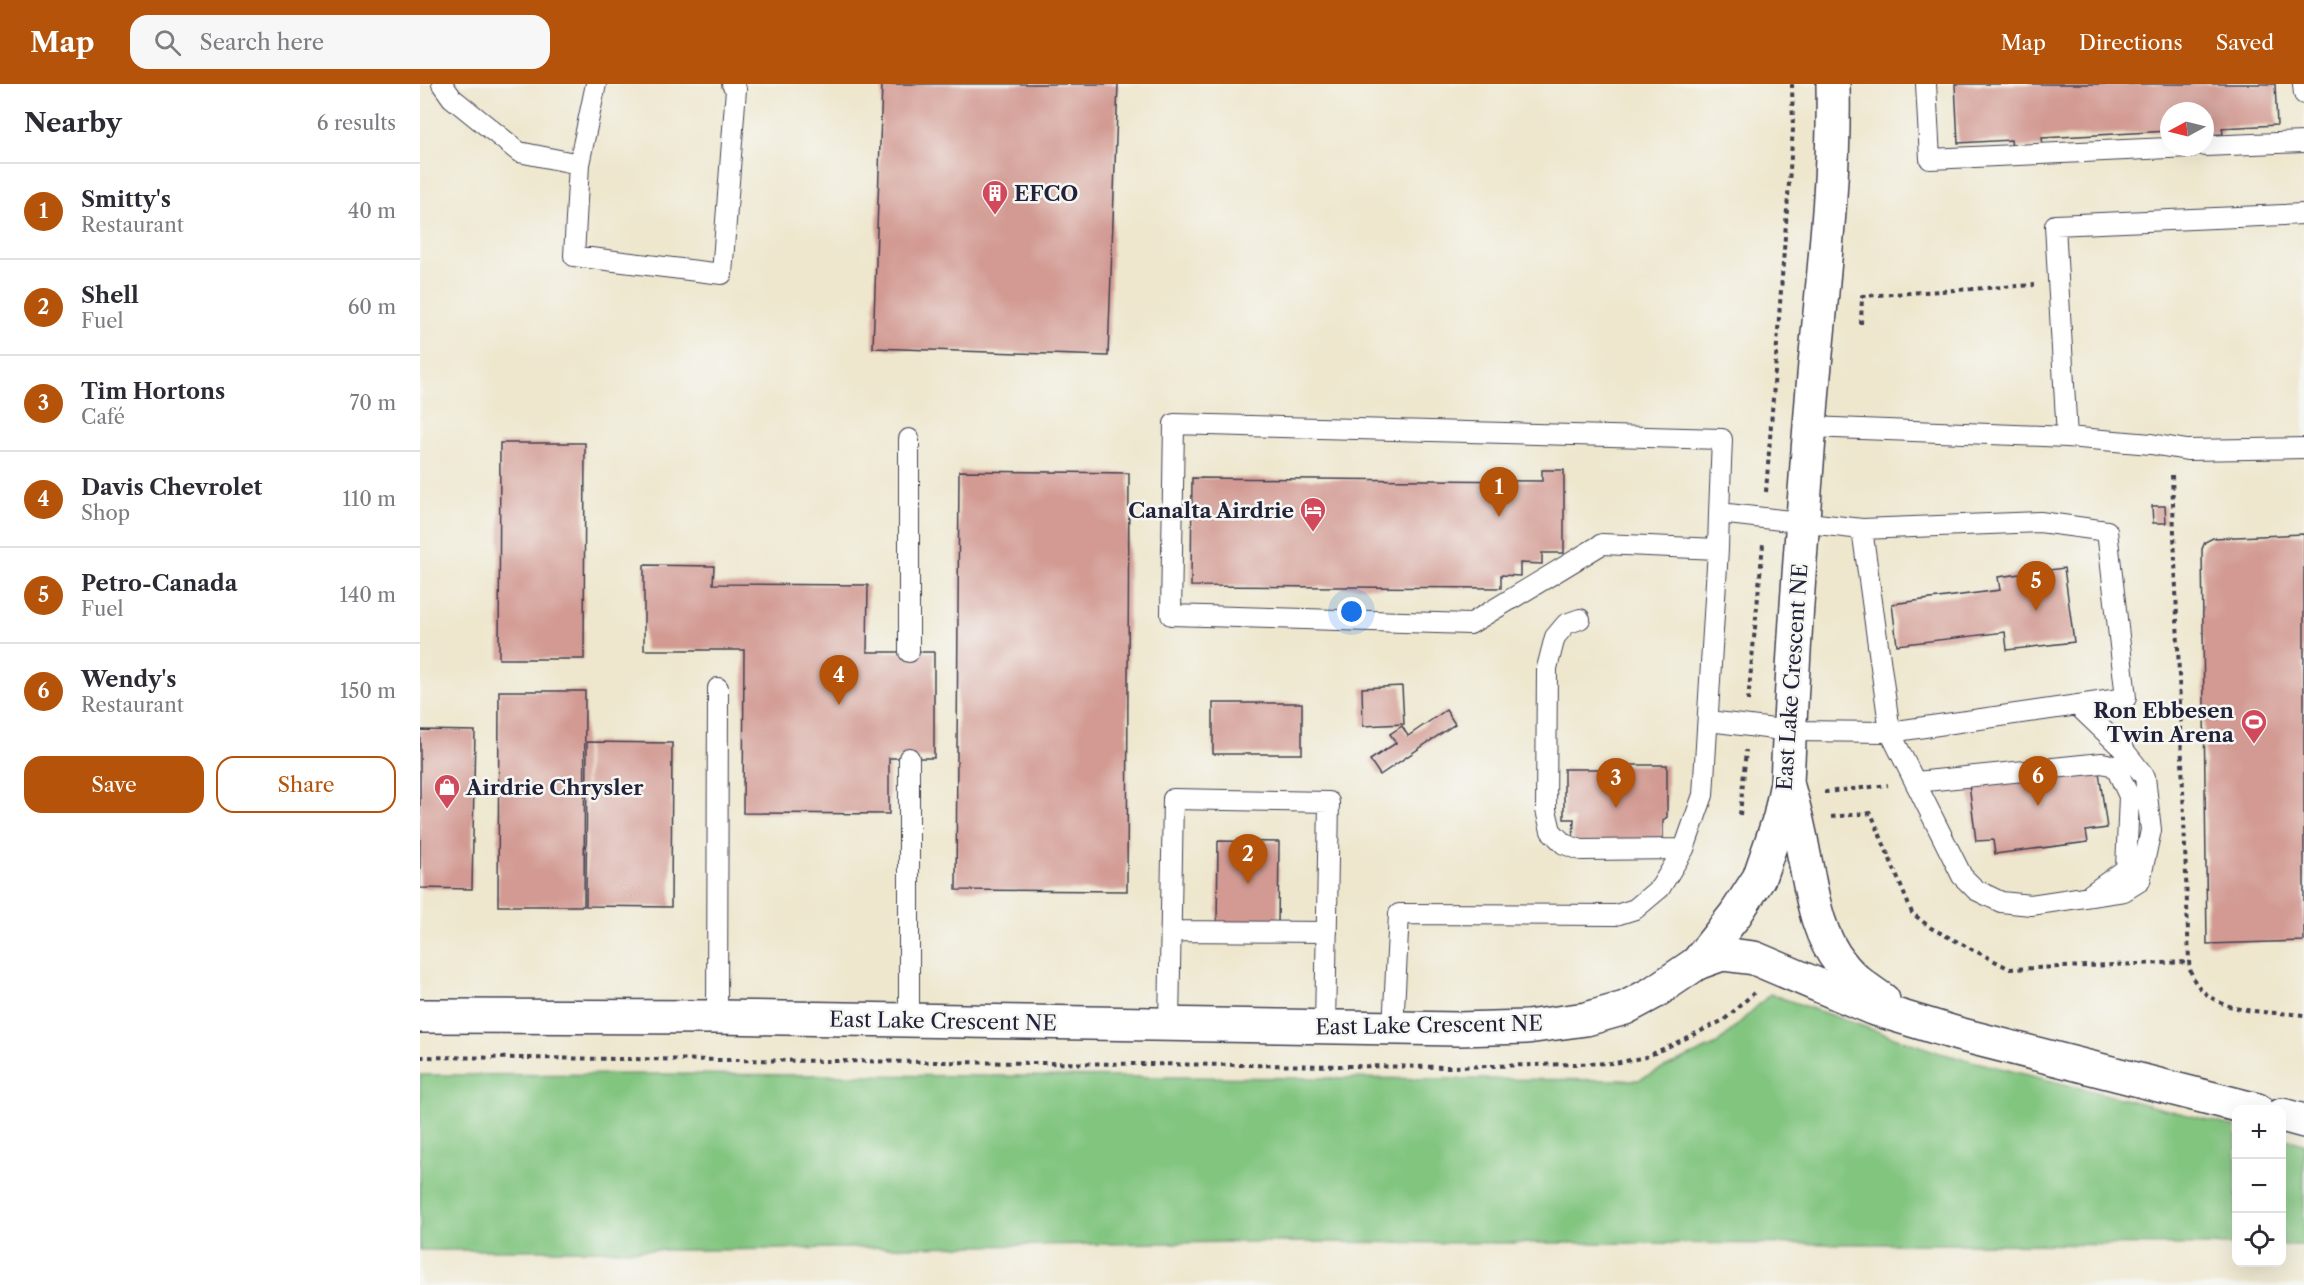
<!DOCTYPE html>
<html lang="en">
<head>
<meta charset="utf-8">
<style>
  :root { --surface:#fff; --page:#f7f7f7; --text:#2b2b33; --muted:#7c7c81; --line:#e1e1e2; --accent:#b45309 }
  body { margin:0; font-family:"Libre Caslon Text",serif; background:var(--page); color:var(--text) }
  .controls { position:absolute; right:18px; bottom:18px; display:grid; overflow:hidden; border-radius:12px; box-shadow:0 6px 24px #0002 }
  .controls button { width:54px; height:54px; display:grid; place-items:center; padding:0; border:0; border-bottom:2px solid var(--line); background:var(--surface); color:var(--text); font:30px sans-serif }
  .compass { position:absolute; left:1740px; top:18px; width:54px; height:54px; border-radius:50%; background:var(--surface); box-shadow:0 6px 24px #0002; rotate:263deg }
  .you { position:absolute; left:932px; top:528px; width:21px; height:21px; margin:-15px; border:4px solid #fff; border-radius:50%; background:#1a73e8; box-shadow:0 0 0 9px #1a73e833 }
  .badge { display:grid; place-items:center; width:39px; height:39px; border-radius:50%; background:var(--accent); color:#fff; font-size:20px; font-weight:700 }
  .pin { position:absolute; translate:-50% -50px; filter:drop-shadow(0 2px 3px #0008) }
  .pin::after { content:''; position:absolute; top:32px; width:21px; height:18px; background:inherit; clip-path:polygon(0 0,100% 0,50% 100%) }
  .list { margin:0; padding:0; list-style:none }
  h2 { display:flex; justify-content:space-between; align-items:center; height:78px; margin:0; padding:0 24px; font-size:26px }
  h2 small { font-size:20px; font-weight:400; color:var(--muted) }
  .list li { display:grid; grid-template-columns:39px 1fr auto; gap:18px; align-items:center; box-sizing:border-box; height:96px; padding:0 24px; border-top:2px solid var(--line) }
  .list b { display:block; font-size:22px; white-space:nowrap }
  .list p { margin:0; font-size:20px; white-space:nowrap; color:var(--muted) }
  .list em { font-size:20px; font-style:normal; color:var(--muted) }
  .actions { display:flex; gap:12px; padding:18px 24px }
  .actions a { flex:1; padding:14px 0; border:2px solid var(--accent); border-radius:18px; text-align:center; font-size:21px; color:var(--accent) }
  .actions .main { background:var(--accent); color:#fff }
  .icon { flex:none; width:33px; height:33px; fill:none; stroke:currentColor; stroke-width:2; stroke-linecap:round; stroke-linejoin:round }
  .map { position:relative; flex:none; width:1884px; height:1201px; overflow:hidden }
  header { display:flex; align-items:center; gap:36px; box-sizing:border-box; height:84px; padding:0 30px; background:var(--accent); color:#fff }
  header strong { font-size:28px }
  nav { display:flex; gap:33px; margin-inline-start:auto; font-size:21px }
  .search { width:420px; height:54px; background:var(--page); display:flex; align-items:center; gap:15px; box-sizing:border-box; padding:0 21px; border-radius:18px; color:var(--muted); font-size:22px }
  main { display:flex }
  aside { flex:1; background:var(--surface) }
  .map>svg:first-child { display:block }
</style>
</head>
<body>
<header>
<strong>Map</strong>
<div class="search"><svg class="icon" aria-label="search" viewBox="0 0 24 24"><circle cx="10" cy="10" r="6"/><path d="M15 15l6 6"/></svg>Search here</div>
<nav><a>Map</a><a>Directions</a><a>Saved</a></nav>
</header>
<main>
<aside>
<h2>Nearby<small>6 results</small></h2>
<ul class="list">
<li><span class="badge">1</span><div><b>Smitty's</b><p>Restaurant</p></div><em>40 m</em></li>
<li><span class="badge">2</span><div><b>Shell</b><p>Fuel</p></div><em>60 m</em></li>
<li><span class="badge">3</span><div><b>Tim Hortons</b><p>Café</p></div><em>70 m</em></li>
<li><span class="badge">4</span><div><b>Davis Chevrolet</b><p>Shop</p></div><em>110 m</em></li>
<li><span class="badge">5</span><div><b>Petro-Canada</b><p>Fuel</p></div><em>140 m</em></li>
<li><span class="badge">6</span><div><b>Wendy's</b><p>Restaurant</p></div><em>150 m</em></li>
</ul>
<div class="actions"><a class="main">Save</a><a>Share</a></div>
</aside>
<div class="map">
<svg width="1884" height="1201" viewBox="0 0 1884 1201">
  <rect width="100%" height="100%" fill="#f6f6f2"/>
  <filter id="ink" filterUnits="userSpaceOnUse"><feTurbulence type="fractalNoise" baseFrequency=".0167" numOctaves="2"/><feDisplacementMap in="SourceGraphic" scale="12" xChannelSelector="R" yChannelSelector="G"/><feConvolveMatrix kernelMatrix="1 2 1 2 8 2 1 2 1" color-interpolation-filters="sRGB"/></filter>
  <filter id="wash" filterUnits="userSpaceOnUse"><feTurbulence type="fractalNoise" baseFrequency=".008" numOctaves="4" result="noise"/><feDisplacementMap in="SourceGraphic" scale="24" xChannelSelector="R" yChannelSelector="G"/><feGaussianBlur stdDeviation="1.35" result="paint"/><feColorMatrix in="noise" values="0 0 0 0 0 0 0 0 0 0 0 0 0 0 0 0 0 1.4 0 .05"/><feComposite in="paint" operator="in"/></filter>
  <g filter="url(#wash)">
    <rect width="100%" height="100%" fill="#eee7ce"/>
    <path fill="#81c57f" stroke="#52745d" stroke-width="1.5" d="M1350,910L1520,969L1816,1043V1161L815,1158L287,1166H0V991L248,990L1218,996L1297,960Z
      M1862,1054L1884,1060V1161H1862Z"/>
    <g id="blocks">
      <path fill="#d29a92" d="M462,0H698L688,272L453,264Z
        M1535,0H1855L1857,41L1802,44L1803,50L1785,51V27H1749V47L1622,54L1623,62L1592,64L1591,56L1538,59Z
        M80,359H165L164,575H79Z
        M1122,386H1144V469H1122V480L1100,479V492L1081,491V504L771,502L772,394L1122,397Z
        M539,387L709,389L707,807L536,806Z
        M1732,422H1745L1746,439H1733Z
        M1884,450V857L1787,860L1782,465L1785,458L1793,454Z
        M224,481L294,482L293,500L448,501L447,568H514V674H469V730L323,729L324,566H224Z
        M1644,484L1654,558L1587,566L1585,548L1477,561L1472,520L1580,506L1578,493Z
        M982,602L984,640L943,642L942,604Z
        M79,607H165L164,822H78Z
        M793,619H882V670H793Z
        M1026,626L1035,640L960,691L950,676L976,659L970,650L982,642L988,652Z
        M0,646L55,647L52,805L0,804Z
        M167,658L252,659L251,823L166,822Z
        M1188,681H1247V733L1243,736V759H1153L1154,735H1144V685H1184Z
        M1679,688L1687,744L1666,747L1668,758L1575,770L1573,756L1556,757L1549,700Z
        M798,757L859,758L858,843L797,842Z"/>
    </g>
  </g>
  <g filter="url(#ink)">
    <use href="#blocks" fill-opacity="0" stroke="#414051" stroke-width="1.5"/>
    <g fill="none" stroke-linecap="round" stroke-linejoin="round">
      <g stroke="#414051" stroke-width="22">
        <path id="service" d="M22,0L32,14L99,68L159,80L176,0
          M1506,0L1510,75L1770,63
          M1883,0L1884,10
          M1785,62L1884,58
          M159,80L154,172L302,190L316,5L312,0
          M1390,343L1647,353L1635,141L1884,130
          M1647,353L1731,360L1767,366L1884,364
          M1299,429L1298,465L1182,460L1050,540L751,531L754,340L1302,355L1299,429L1442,445L1620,438L1687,447L1706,614L1470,648L1442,445
          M1160,535L1146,540L1135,553L1127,584L1126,726L1131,747L1144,760L1161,766L1264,765
          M489,568V355
          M1289,637L1370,647L1470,648L1542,792L1556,806L1581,818L1611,821L1704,807L1720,797L1731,746L1725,693L1703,665L1657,621
          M489,674V937
          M1496,698L1682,679L1695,682L1709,712L1706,785L1671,810
          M751,847L907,848
          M297,933L298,604
          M749,941L753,715L909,718L905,943
          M973,944L979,830L1196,831L1215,825L1240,804L1264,765L1283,711L1298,465"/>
      </g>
      <g stroke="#414051" stroke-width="36">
        <path id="tertiary" d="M0,932L297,933L1038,945L1107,943L1166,935L1205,924L1233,909L1277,879L1315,831L1339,794L1360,733L1367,699C1373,563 1383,427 1394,291C1403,194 1415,97 1413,0"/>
      </g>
      <g stroke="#414051" stroke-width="36">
        <path id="motorway" d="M1367,699C1374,723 1380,747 1384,771C1392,809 1396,849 1421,880C1432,895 1447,905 1463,916
          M1277,879L1302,870L1334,874L1452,924L1538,950L1837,1026
          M1862,1031L1884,1037"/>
      </g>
      <path stroke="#414051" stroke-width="4" stroke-dasharray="4.5 4.5" stroke-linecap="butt" d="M1441,240L1442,212L1614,201
        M1752,391L1769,878C1770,884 1771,891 1774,896C1796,932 1848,927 1884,931
        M1346,408L1373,45L1372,0
        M1328,617L1343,460
        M1406,710V708L1468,701
        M1320,731L1326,666
        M1411,733L1451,729L1492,829L1511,844L1590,885L1769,878
        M0,973L1030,983L1195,979L1226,973L1304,936L1334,909"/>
      <use href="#service" stroke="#fff" stroke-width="20"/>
      <use href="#tertiary" stroke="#fff" stroke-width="33"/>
      <use href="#motorway" stroke="#fff" stroke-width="33"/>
    </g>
  </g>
  <defs>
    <g id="building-pin" transform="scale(1.35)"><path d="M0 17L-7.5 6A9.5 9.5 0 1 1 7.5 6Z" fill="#d1495b" stroke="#f6f6f2"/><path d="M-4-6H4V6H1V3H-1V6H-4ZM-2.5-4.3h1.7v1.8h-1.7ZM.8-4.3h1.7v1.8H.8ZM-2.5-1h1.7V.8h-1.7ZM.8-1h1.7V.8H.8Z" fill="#fff"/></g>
    <g id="hotel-pin" transform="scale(1.35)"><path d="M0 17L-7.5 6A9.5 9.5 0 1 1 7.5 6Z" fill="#d1495b" stroke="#f6f6f2"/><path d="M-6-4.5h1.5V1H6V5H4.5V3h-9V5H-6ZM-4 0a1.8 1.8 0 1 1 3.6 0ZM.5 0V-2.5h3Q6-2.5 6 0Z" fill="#fff"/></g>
    <g id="stadium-pin" transform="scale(1.35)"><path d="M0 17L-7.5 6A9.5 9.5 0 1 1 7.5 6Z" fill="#d1495b" stroke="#f6f6f2"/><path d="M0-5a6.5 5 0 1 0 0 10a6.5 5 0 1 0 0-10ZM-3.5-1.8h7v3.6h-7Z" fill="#fff"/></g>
    <g id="shop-pin" transform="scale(1.35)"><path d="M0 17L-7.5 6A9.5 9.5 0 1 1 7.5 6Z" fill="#d1495b" stroke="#f6f6f2"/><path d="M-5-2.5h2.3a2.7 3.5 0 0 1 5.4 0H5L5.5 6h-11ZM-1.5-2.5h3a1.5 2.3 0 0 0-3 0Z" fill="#fff"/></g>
  </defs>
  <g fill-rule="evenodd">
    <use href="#building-pin" x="575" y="109"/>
    <use href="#hotel-pin" x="893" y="426"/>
    <use href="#stadium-pin" x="1834" y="638"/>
    <use href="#shop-pin" x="27" y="703"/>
  </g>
  <g text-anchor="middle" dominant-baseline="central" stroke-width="5" stroke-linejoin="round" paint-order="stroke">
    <g font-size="21" font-weight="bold" fill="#22223b" stroke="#f6f6f2" text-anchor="start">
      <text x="594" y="109">EFCO</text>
      <text x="874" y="426" text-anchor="end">Canalta Airdrie</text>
      <text x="1814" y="626" text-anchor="end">Ron Ebbesen<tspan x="1814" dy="24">Twin Arena</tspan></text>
      <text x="46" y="703">Airdrie Chrysler</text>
    </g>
    <g font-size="21" fill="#22223b" stroke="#f6f6f2">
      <text transform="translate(1372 593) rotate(-86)">East Lake Crescent NE</text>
      <text transform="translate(523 937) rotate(1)">East Lake Crescent NE</text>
      <text transform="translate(1009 941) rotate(-1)">East Lake Crescent NE</text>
    </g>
  </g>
</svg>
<div class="controls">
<button>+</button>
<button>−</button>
<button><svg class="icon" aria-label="locate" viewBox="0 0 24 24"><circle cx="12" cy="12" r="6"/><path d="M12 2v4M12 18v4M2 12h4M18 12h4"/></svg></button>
</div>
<svg class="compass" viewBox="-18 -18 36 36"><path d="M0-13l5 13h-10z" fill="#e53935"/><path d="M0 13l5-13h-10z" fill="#7c7c81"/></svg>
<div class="you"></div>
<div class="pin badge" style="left:1079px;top:433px">1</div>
<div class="pin badge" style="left:828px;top:800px">2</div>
<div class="pin badge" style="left:1196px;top:724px">3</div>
<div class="pin badge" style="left:419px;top:621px">4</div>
<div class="pin badge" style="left:1616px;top:527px">5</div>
<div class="pin badge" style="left:1618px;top:722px">6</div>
</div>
</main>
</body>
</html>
